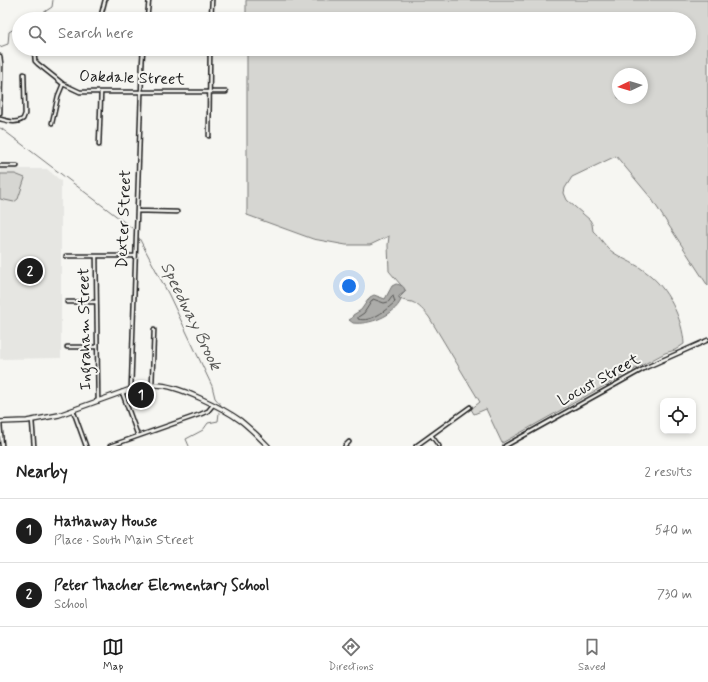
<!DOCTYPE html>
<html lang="en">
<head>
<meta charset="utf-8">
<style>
  :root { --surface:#fff; --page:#f2f2f2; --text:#222; --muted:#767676; --line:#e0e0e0; --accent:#1c1c1c }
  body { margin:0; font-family:Mynerve,sans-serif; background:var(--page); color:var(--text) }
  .controls { position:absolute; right:12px; bottom:12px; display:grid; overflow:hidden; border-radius:8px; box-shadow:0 2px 6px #0003 }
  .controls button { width:36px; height:36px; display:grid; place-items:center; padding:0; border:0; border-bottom:1px solid var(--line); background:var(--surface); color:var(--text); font:20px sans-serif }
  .compass { position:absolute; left:612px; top:68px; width:36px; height:36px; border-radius:50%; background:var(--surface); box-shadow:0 2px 6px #0003; rotate:266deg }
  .you { position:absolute; left:349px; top:286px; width:14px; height:14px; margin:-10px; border:3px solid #fff; border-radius:50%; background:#1a73e8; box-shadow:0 0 0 6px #1a73e833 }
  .badge { display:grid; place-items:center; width:26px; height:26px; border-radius:50%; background:var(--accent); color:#fff; font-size:13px; font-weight:700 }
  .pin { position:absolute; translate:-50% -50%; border:2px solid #fff; box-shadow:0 1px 4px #0006 }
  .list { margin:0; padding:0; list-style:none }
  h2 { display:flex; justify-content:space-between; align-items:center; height:52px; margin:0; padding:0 16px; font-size:17px }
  h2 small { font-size:13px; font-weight:400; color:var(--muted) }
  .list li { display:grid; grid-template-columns:26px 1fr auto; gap:12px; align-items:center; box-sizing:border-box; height:64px; padding:0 16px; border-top:1px solid var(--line) }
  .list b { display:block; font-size:15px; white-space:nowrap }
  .list p { margin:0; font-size:13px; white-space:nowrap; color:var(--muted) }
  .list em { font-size:13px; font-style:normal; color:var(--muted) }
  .icon { flex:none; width:22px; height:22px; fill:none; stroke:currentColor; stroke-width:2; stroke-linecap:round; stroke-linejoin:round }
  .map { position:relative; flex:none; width:708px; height:446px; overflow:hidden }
  .search { position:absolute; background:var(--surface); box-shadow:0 2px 6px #0003; left:12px; right:12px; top:12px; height:44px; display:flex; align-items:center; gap:10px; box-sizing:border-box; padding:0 14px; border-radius:22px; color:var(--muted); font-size:15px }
  .sheet { height:180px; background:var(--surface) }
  nav { display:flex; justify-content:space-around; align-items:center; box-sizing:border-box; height:56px; border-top:1px solid var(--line); background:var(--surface); font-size:11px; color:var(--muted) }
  nav a { display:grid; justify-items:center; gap:2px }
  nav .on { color:var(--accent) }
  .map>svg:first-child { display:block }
</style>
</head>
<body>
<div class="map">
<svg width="708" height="446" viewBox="0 0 708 446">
  <rect width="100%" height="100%" fill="#f6f6f2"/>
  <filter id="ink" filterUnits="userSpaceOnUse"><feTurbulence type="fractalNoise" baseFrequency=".025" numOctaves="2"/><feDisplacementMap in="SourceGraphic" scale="8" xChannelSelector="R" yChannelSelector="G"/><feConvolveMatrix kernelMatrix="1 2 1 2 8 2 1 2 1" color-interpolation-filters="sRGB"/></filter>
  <g filter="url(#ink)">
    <path fill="#e6e6e2" d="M0,169H47L61,181V358L0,359Z"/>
    <path fill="#d6d6d2" stroke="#797977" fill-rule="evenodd" d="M246,0H708V286L651,198L616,156L572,177L565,188L564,193L567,200L590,220L592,224L593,231C601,238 605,247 614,253C624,260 637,264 646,272C667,287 683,319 684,344L675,350L665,353L622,376L502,443L486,409L474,414L471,409L480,402L429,317C424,311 419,305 412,302C407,301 403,301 399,298L406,291L389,271L388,245L389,236L370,245H346L313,239L247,215V49H689V19H246ZM618,74H642V98H618Z
      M0,174H15L25,178L18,199L14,202L0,199Z"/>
    <path fill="#acaca9" stroke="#727271" d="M396,284C401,285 405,286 405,292L399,296V299L401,300C394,316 369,325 353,323L349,320L352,318L353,315L361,310L370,297L374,295L385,299L392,286Z"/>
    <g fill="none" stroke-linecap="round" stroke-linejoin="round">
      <path stroke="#565654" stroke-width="1" d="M393,296L395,302C386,310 371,323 358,319V317L364,313L373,299L384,303L388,302Z"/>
      <path stroke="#727271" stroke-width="1" d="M34,19L52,7L53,0
        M0,47L8,44L9,32L19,26
        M0,128L2,129L132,228
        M139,238L169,295L212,386L215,398L221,405
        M189,446L186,439L203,430L208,423L218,421L219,413"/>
      <g stroke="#1c1c1c" stroke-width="5.5">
        <path id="street" d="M100,19L105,0
          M147,19L149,0
          M211,19L212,0
          M34,49L35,61L38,64L63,84L80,92H226
          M0,56L1,64L0,113
          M0,119C8,121 16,124 23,119L25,114L24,74
          M52,123L58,96L63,84
          M209,136L210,49
          M99,145L101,92
          M0,166H17
          M137,211L177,212
          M66,256H135
          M96,256L98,401
          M67,302H96
          M67,347H96
          M152,385L154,330
          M131,389L142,65L143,49
          M122,392L138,436
          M73,410L86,446
          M32,420L34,446
          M0,424L2,446
          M431,435L439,446
          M110,446L201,414L208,411L213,405
          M345,446L349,442
          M416,446L470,407
          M505,446L647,367L708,340"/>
      </g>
      <g stroke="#1c1c1c" stroke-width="6">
        <path id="secondary" d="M0,422L27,421L59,415L131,389C139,387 147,385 156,385C178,385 223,408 241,421C251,429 259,437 268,446"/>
      </g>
      <use href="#street" stroke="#f6f6f2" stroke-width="2.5"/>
      <use href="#secondary" stroke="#f6f6f2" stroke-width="3.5"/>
    </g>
  </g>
  <g text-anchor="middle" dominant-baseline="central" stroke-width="4" stroke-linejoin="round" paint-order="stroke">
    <g font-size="16" fill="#1c1c1c" stroke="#f6f6f2">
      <text transform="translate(132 78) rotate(2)">Oakdale Street</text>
      <text transform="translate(124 219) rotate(-88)">Dexter Street</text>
      <text transform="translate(85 329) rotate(-91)">Ingraham Street</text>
      <text transform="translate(599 380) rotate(-29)">Locust Street</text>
    </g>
    <g font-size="17" font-style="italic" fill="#565654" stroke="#f6f6f2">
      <text transform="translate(191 316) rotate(64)">Speedway Brook</text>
    </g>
  </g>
</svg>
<div class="controls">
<button><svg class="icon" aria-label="locate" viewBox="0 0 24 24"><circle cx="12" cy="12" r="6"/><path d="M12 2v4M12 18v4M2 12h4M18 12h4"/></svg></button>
</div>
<svg class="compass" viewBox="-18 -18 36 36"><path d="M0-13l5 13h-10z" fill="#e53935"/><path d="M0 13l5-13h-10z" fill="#767676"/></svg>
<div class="you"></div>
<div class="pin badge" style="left:141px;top:395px">1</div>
<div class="pin badge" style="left:30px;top:271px">2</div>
<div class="search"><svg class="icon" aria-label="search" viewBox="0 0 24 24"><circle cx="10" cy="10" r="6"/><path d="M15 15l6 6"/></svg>Search here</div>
</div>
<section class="sheet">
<h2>Nearby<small>2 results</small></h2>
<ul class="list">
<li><span class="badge">1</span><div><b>Hathaway House</b><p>Place · South Main Street</p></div><em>540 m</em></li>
<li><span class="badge">2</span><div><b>Peter Thacher Elementary School</b><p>School</p></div><em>730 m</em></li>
</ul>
</section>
<nav>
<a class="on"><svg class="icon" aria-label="map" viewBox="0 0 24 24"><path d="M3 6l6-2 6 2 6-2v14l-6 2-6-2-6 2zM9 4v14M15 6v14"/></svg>Map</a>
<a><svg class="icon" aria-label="directions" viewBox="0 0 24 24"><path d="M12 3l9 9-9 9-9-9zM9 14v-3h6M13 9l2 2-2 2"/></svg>Directions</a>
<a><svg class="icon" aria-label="saved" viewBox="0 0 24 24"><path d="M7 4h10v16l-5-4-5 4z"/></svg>Saved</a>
</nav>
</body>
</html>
